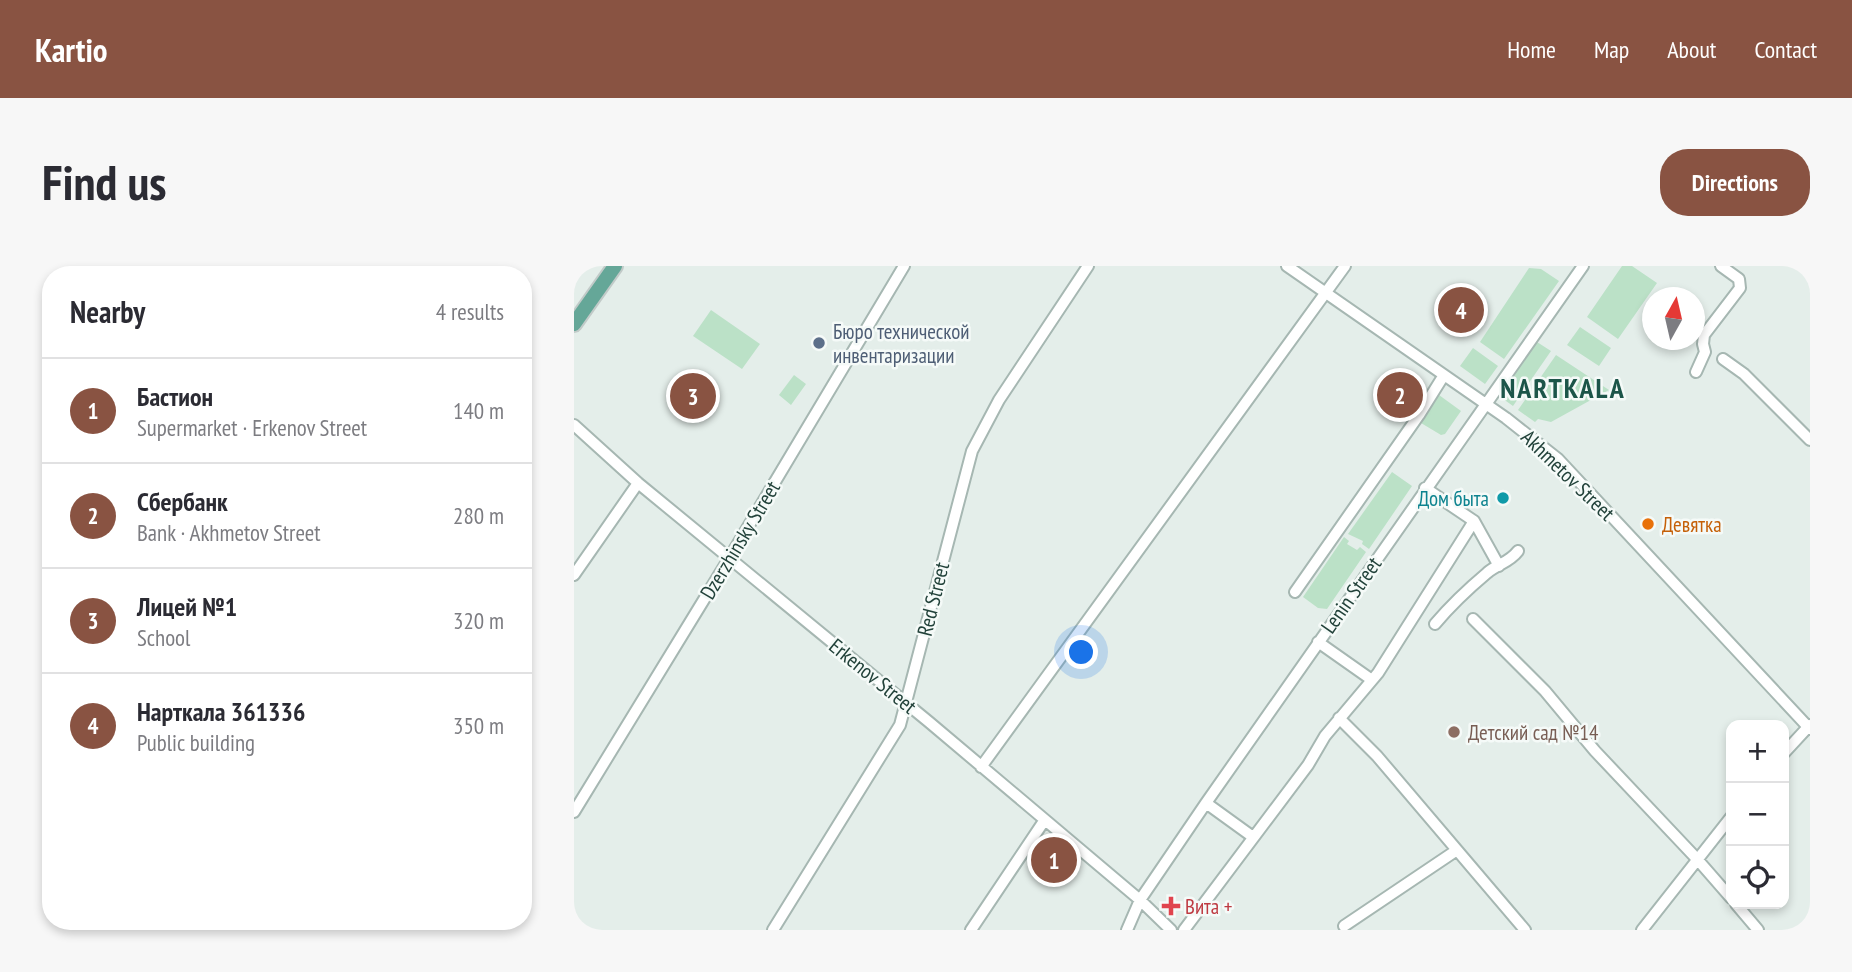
<!DOCTYPE html>
<html lang="en">
<head>
<meta charset="utf-8">
<style>
  :root { --surface:#fff; --page:#f7f7f7; --text:#2b2b33; --muted:#7c7c81; --line:#e1e1e2; --accent:#895342 }
  body { margin:0; font-family:"PT Sans Narrow",sans-serif; background:var(--page); color:var(--text) }
  .controls { position:absolute; right:21px; bottom:21px; display:grid; overflow:hidden; border-radius:14px; box-shadow:0 4px 10px #0003 }
  .controls button { width:63px; height:63px; display:grid; place-items:center; padding:0; border:0; border-bottom:2px solid var(--line); background:var(--surface); color:var(--text); font:35px sans-serif }
  .compass { position:absolute; left:1068px; top:21px; width:63px; height:63px; border-radius:50%; background:var(--surface); box-shadow:0 4px 10px #0003; rotate:8deg }
  .you { position:absolute; left:508px; top:387px; width:24px; height:24px; margin:-18px; border:5px solid #fff; border-radius:50%; background:#1a73e8; box-shadow:0 0 0 10px #1a73e833 }
  .badge { display:grid; place-items:center; width:46px; height:46px; border-radius:50%; background:var(--accent); color:#fff; font-size:23px; font-weight:700 }
  .pin { position:absolute; translate:-50% -50%; border:4px solid #fff; box-shadow:0 2px 7px #0006 }
  .list { margin:0; padding:0; list-style:none }
  h2 { display:flex; justify-content:space-between; align-items:center; height:91px; margin:0; padding:0 28px; font-size:30px }
  h2 small { font-size:23px; font-weight:400; color:var(--muted) }
  .list li { display:grid; grid-template-columns:46px 1fr auto; gap:21px; align-items:center; box-sizing:border-box; height:105px; padding:0 28px; border-top:2px solid var(--line) }
  .list b { display:block; font-size:26px; white-space:nowrap }
  .list p { margin:0; font-size:23px; white-space:nowrap; color:var(--muted) }
  .list em { font-size:23px; font-style:normal; color:var(--muted) }
  .icon { flex:none; width:38px; height:38px; fill:none; stroke:currentColor; stroke-width:2; stroke-linecap:round; stroke-linejoin:round }
  .map { position:relative; flex:none; width:1236px; height:664px; overflow:hidden; border-radius:28px }
  header { display:flex; align-items:center; gap:42px; box-sizing:border-box; height:98px; padding:0 35px; background:var(--accent); color:#fff }
  header strong { font-size:33px }
  nav { display:flex; gap:38px; margin-inline-start:auto; font-size:24px }
  .intro { display:flex; align-items:center; justify-content:space-between; box-sizing:border-box; height:168px; padding:0 42px }
  h1 { margin:0; font-size:49px }
  .button { padding:18px 32px; border-radius:28px; background:var(--accent); color:#fff; font-size:24px; font-weight:700 }
  main { display:flex; gap:42px; padding:0 42px }
  aside { flex:1; background:var(--surface); border-radius:28px; box-shadow:0 4px 10px #0003 }
  .map>svg:first-child { display:block }
</style>
</head>
<body>
<header>
<strong>Kartio</strong>
<nav><a>Home</a><a>Map</a><a>About</a><a>Contact</a></nav>
</header>
<div class="intro"><h1>Find us</h1><a class="button">Directions</a></div>
<main>
<aside>
<h2>Nearby<small>4 results</small></h2>
<ul class="list">
<li><span class="badge">1</span><div><b>Бастион</b><p>Supermarket · Erkenov Street</p></div><em>140 m</em></li>
<li><span class="badge">2</span><div><b>Сбербанк</b><p>Bank · Akhmetov Street</p></div><em>280 m</em></li>
<li><span class="badge">3</span><div><b>Лицей №1</b><p>School</p></div><em>320 m</em></li>
<li><span class="badge">4</span><div><b>Нарткала 361336</b><p>Public building</p></div><em>350 m</em></li>
</ul>
</aside>
<div class="map">
<svg width="1236" height="664" viewBox="0 0 1236 664">
  <rect width="100%" height="100%" fill="#e4eeea"/>
  <path fill="#bbe1c7" d="M1048,0H1058L1083,17L1044,73L1013,51Z
    M955,2L967,3L985,15L930,93L906,76Z
    M137,44L186,78L168,103L119,70Z
    M1006,61L1037,82L1025,100L993,79Z
    M963,76L977,85L939,140L925,130Z
    M899,82L924,100L911,118L886,100Z
    M982,89L1035,124L977,156L964,153L961,156L944,144Z
    M220,109L232,118L217,139L205,129Z
    M865,129L887,145L871,168L867,169L847,157Z
    M818,206L838,220L795,283L788,278L789,275L774,268Z
    M770,271L775,275L773,278L783,284L786,281L792,286L753,343L744,342L729,331Z"/>
  <g fill="none" stroke-linecap="round" stroke-linejoin="round">
    <g stroke="#a6b7b2" stroke-width="14">
      <path id="minor" d="M713,0L932,152L984,193L1236,463
        M1149,93L1170,108L1236,174
        M1122,106L1131,86L1129,78L1130,69L1166,22L1165,13L1147,0
        M0,159L64,217L355,456L566,634L597,664
        M851,222L900,255L925,300
        M0,309L64,217
        M721,326L845,149L870,109
        M899,353L971,425L1021,485L1123,593L1157,632
        M861,358C877,339 894,323 913,307C923,298 935,297 944,285
        M744,376L798,414
        M765,452L803,490L951,664
        M1210,487L1236,459
        M407,501L771,0
        M632,537L679,571
        M0,546L156,291L330,0
        M1162,638L1184,664
        M770,660L883,584
        M199,664L326,459L398,185L425,134L514,0
        M397,664L470,555
        M553,664L566,634L632,537L1009,0
        M610,664L734,499L751,470L804,407L900,255
        M1068,664L1157,551"/>
    </g>
    <g stroke="#c1cac8" stroke-width="18">
      <path id="major" d="M0,58L41,0"/>
    </g>
    <use href="#minor" stroke="#fff" stroke-width="10"/>
    <use href="#major" stroke="#65a798" stroke-width="14"/>
  </g>
  <circle fill="#5c6f8a" stroke="#f5faf8" stroke-width="2.5" cx="245" cy="77" r="7"/>
  <circle fill="#0f9aa8" stroke="#f5faf8" stroke-width="2.5" cx="929" cy="232" r="7"/>
  <circle fill="#e8710a" stroke="#f5faf8" stroke-width="2.5" cx="1074" cy="258" r="7"/>
  <circle fill="#8d6e63" stroke="#f5faf8" stroke-width="2.5" cx="880" cy="466" r="7"/>
  <path fill="#e0444e" stroke="#f5faf8" stroke-width="2.5" d="M593.5 629.5h7v7h7v7h-7v7h-7v-7h-7v-7h7z"/>
  <g text-anchor="middle" dominant-baseline="central" stroke-width="5" stroke-linejoin="round" paint-order="stroke">
    <g font-size="21" fill="#4e5e75" stroke="#f5faf8" text-anchor="start">
      <text x="259" y="65">Бюро технической<tspan x="259" dy="24">инвентаризации</tspan></text>
    </g>
    <g font-size="21" fill="#22423a" stroke="#f5faf8">
      <text transform="translate(994 209) rotate(44)">Akhmetov Street</text>
      <text transform="translate(166 274) rotate(-59)">Dzerzhinsky Street</text>
      <text transform="translate(777 329) rotate(-55)">Lenin Street</text>
      <text transform="translate(359 333) rotate(-76)">Red Street</text>
      <text transform="translate(299 410) rotate(39)">Erkenov Street</text>
    </g>
    <g font-size="21" fill="#0d838f" stroke="#f5faf8" text-anchor="end">
      <text x="915" y="232">Дом быта</text>
    </g>
    <g font-size="21" fill="#c56008" stroke="#f5faf8" text-anchor="start">
      <text x="1088" y="258">Девятка</text>
    </g>
    <g font-size="21" fill="#785e54" stroke="#f5faf8" text-anchor="start">
      <text x="894" y="466">Детский сад №14</text>
    </g>
    <g font-size="21" fill="#be3a42" stroke="#f5faf8" text-anchor="start">
      <text x="611" y="640">Вита +</text>
    </g>
    <g font-size="28" font-weight="bold" letter-spacing="2" fill="#1c5549" stroke="#f5faf8">
      <text x="989" y="121">NARTKALA</text>
    </g>
  </g>
</svg>
<div class="controls">
<button>+</button>
<button>−</button>
<button><svg class="icon" aria-label="locate" viewBox="0 0 24 24"><circle cx="12" cy="12" r="6"/><path d="M12 2v4M12 18v4M2 12h4M18 12h4"/></svg></button>
</div>
<svg class="compass" viewBox="-18 -18 36 36"><path d="M0-13l5 13h-10z" fill="#e53935"/><path d="M0 13l5-13h-10z" fill="#7c7c81"/></svg>
<div class="you"></div>
<div class="pin badge" style="left:480px;top:594px">1</div>
<div class="pin badge" style="left:826px;top:129px">2</div>
<div class="pin badge" style="left:119px;top:130px">3</div>
<div class="pin badge" style="left:887px;top:44px">4</div>
</div>
</main>
</body>
</html>
